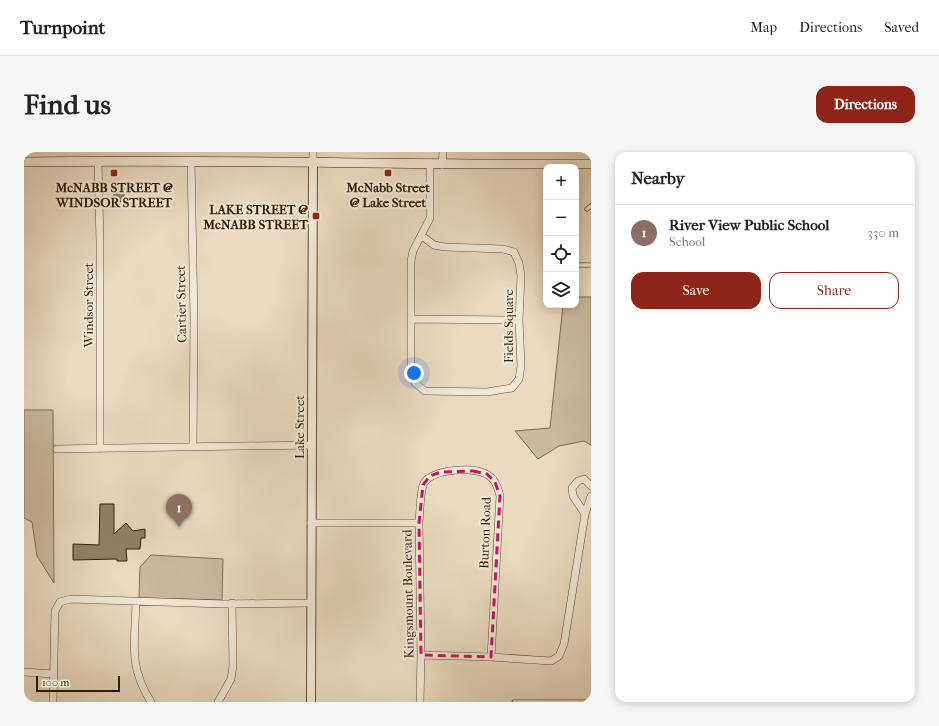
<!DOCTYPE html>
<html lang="en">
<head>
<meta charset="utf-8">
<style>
  :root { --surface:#fff; --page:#f6f6f6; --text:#222; --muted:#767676; --line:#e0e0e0; --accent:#8f2418 }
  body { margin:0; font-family:"IM FELL French Canon",serif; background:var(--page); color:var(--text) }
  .controls { position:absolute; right:12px; top:12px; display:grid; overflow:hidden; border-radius:8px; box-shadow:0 2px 10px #0003 }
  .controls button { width:36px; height:36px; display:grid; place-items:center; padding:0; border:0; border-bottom:1px solid var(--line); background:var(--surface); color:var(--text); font:20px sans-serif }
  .scale { position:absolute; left:12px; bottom:10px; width:84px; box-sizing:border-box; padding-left:4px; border:2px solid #301e04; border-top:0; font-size:11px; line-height:14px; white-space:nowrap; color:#301e04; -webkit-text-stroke:3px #f1e7d6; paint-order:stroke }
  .you { position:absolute; left:390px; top:221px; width:14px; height:14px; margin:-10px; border:3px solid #fff; border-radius:50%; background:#1a73e8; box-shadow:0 0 0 6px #1a73e833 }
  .badge { display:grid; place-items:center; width:26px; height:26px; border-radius:50%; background:var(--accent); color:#fff; font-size:13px; font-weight:700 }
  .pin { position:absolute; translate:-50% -33px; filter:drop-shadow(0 1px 2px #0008) }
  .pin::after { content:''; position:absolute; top:21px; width:14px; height:12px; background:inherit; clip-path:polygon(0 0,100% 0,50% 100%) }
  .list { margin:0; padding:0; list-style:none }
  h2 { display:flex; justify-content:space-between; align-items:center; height:52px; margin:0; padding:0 16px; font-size:17px }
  h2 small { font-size:13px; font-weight:400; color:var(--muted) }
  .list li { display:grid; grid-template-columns:26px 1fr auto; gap:12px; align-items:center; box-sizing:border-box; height:56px; padding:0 16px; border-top:1px solid var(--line) }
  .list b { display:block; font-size:15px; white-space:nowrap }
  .list p { margin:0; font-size:13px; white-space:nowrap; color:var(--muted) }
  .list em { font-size:13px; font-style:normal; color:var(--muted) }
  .actions { display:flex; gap:8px; padding:12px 16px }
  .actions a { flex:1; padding:9px 0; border:1px solid var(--accent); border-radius:12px; text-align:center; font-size:14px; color:var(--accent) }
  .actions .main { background:var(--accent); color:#fff }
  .icon { flex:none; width:22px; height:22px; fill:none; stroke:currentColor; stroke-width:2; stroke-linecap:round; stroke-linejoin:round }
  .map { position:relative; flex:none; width:567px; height:550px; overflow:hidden; border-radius:12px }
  header { display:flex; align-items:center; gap:24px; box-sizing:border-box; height:56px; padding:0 20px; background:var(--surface); border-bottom:1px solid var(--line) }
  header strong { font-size:19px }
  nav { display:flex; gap:22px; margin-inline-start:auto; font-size:14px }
  .intro { display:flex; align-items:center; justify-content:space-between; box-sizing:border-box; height:96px; padding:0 24px }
  h1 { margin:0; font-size:28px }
  .button { padding:10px 18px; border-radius:12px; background:var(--accent); color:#fff; font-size:14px; font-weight:700 }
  main { display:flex; gap:24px; padding:0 24px }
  aside { flex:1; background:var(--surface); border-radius:12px; box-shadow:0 2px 10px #0003 }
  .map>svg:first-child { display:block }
</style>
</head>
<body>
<header>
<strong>Turnpoint</strong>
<nav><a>Map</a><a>Directions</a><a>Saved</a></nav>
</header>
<div class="intro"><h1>Find us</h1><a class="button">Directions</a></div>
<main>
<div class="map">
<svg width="567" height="550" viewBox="0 0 567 550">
  <rect width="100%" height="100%" fill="#e9dac0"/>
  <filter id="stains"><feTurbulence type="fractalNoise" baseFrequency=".005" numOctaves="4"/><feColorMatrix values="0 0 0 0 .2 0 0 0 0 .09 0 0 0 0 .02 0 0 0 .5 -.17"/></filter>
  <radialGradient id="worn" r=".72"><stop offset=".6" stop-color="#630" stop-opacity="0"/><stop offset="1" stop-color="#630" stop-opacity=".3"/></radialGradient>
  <path fill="#cabaa0" stroke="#7d6c52" d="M552,145H567V293L560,289L535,294L514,307L491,279L526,276L539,153H552Z
    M0,258H29L30,431L13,404L8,370L0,366Z
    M127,403L199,407L198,448L115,446L116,415Z"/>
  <path fill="#908066" stroke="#301e04" d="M95,30L100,32V49L90,50V31Z
    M76,352H90V382L102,371L109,379L121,377V386H117L116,397H102L103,409H93V407L49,408V392L75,393Z"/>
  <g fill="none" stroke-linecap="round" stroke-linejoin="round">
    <g stroke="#5e4d33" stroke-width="5">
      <path id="service" d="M563,57L567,54
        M552,113H567
        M490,550H561"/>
    </g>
    <g stroke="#5e4d33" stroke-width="8">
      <path id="minor" d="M289,0V9
        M74,9L76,90V297
        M167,9L170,167L169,295
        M418,13L419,0
        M398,84L410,93L421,95L479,97L490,100L495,111L497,124L495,168L497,214L495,227L488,236L463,240L401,239L391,231L387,221V109L389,99L406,66V12
        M387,167L495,168
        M33,297L287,293
        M561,362L549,344L548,336L554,329L560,327L567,334
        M287,371H395L397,503L396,550
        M395,371C396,362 396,338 400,331C409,317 450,314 464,323C471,327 474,335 476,344L467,505
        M112,450C111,490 104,514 127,550
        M397,503L467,505L527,509L535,504L540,492L561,362L567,344
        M0,520L29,522
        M29,550L31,459L36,450L47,447L199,452L287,451
        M194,550L207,527L209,514L208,451"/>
    </g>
    <g stroke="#5e4d33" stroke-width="10">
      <path id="tertiary" d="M287,550L289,9"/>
    </g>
    <g stroke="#301e04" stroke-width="10">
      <path id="secondary" d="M0,10C189,7 378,13 567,12"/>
    </g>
    <use href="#service" stroke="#f1e7d6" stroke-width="3.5"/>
    <use href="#minor" stroke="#f1e7d6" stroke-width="7"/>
    <use href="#tertiary" stroke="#f1e7d6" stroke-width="8"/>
    <use href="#secondary" stroke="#f1e7d6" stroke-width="9"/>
  </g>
  <path fill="none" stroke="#c2185b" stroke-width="3" stroke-dasharray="8 5" stroke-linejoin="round" d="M449,319L463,322L471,330L476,344L467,505L397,503L395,371L399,333L406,324L417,320Z"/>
  <g fill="#8f2418" stroke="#f1e7d6" stroke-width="1.5">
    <rect x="86" y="17" width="8" height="8" rx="2"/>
    <rect x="360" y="17" width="8" height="8" rx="2"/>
    <rect x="288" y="60" width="8" height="8" rx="2"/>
  </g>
  <g text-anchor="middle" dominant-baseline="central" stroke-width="4" stroke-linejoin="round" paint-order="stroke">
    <g font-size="13" font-weight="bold" fill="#301e04" stroke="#f1e7d6">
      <text x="90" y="35">McNABB STREET @<tspan x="90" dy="15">WINDSOR STREET</tspan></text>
      <text x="364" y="35">McNabb Street<tspan x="364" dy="15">@ Lake Street</tspan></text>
      <text x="284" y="57" text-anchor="end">LAKE STREET @<tspan x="284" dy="15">McNABB STREET</tspan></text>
    </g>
    <g font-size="13" fill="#301e04" stroke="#f1e7d6">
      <text transform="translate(157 152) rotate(-91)">Cartier Street</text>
      <text transform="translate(64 153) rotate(-90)">Windsor Street</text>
      <text transform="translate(484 174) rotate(-90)">Fields Square</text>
      <text transform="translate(275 275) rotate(-90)">Lake Street</text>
      <text transform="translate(461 381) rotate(-88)">Burton Road</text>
      <text transform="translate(384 442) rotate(-91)">Kingsmount Boulevard</text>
    </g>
  </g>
  <rect width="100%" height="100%" filter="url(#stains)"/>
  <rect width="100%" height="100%" fill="url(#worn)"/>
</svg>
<div class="controls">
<button>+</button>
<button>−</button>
<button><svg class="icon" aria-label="locate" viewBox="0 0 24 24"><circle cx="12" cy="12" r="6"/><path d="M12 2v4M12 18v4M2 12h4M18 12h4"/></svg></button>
<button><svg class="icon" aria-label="layers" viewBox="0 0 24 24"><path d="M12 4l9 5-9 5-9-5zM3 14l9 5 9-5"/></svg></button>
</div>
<div class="scale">100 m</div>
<div class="you"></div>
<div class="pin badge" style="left:155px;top:375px;background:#8d6e63">1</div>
</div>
<aside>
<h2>Nearby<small></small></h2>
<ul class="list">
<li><span class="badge" style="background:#8d6e63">1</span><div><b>River View Public School</b><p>School</p></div><em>330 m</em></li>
</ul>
<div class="actions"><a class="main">Save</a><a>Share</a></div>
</aside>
</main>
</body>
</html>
